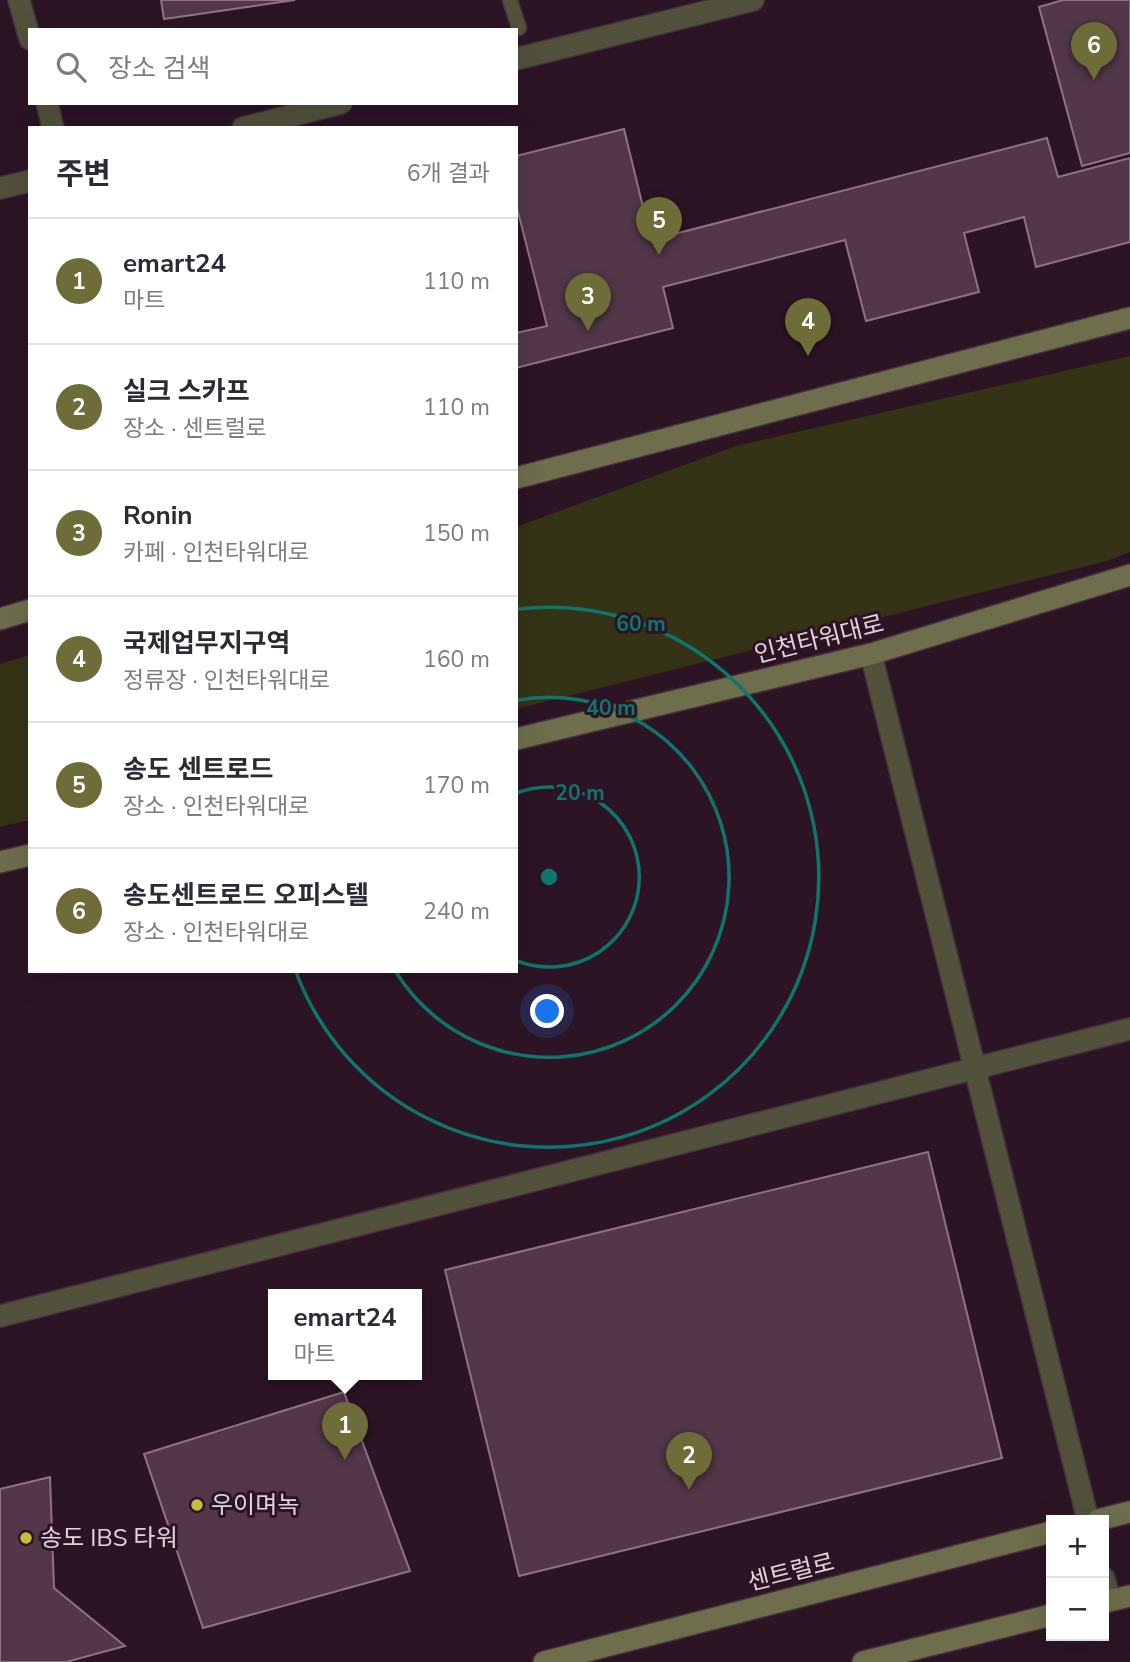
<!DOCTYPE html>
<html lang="ko">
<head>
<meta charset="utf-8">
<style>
  :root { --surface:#fff; --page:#f2f2f3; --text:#2b2b33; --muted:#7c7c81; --line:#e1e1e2; --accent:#6e6d39 }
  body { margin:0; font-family:"Nunito Sans","Noto Sans KR",sans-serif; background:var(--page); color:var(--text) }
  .controls { position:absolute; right:21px; bottom:21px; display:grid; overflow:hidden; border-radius:0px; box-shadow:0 7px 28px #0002 }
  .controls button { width:63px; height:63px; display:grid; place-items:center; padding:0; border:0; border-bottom:2px solid var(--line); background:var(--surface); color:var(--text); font:35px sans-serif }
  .you { position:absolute; left:548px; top:1012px; width:24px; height:24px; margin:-18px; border:5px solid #fff; border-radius:50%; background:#1a73e8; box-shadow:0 0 0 10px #1a73e833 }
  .badge { display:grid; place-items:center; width:46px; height:46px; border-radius:50%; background:var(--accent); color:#fff; font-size:23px; font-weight:700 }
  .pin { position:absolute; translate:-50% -58px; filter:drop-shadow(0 2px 4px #0008) }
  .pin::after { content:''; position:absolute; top:37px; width:24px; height:21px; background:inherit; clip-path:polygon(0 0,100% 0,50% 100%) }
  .popup { position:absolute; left:268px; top:1289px; width:154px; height:91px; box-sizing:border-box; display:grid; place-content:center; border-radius:0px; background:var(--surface); filter:drop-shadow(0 2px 5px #0005); font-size:23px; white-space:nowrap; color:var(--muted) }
  .popup b { font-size:26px; color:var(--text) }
  .popup::after { content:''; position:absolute; left:50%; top:100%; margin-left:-14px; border:14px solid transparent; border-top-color:var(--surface) }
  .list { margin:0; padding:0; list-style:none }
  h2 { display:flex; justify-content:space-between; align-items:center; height:91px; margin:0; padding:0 28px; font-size:30px }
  h2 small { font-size:23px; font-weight:400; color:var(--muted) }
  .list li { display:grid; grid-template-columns:46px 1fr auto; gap:21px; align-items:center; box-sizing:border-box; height:126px; padding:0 28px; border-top:2px solid var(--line) }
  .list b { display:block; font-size:26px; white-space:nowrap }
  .list p { margin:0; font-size:23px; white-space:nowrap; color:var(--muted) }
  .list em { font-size:23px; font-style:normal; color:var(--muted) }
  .icon { flex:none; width:38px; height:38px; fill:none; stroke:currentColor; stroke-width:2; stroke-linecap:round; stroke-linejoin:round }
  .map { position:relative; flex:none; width:1130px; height:1662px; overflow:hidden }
  .search { position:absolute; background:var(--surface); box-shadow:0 7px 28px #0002; left:28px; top:28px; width:490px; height:77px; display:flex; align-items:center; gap:18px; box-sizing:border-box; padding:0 24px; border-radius:0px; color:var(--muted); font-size:26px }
  .panel { position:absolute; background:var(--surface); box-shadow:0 7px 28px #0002; left:28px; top:126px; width:490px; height:847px; border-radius:0px }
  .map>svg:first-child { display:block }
</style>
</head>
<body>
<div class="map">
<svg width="1130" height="1662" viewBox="0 0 1130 1662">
  <rect width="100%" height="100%" fill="#2c1424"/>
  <path fill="#343316" d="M1130,356V552L1107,561L516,709V527L736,446Z
    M30,655V820L0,827V664Z"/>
  <path fill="#523748" stroke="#907284" stroke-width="2" d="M161,0H295L164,19Z
    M1063,0H1130V153L1082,166L1039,7Z
    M624,129L651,240L1047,138L1058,177L1130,158V242L1036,267L1024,217L964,233L979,292L866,321L845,240L663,287L673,328L516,368V333L547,326L516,204V156Z
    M928,1152L1002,1458L519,1576L445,1270Z
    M344,1392L410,1571L203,1628L144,1454Z
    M50,1477L54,1588L125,1646L66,1662H0V1489Z"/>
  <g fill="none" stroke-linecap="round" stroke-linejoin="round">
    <g stroke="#462f3e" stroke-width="17">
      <path id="lane" d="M510,0L519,28"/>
    </g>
    <g stroke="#462f3e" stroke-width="24">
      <path id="street" d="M19,0L30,39
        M516,59L753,0
        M47,103L53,128
        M243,128L341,103
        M0,188L30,181
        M871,654L1088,1520
        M0,1316L1130,1029
        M1104,1578L1110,1601"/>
    </g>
    <g stroke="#462f3e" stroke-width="24">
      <path id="secondary" d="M516,478L1130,318
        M0,619L30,610
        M516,739L871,654L1130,575
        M0,862L30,855
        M1098,1520L1130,1512
        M1104,1602L1130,1596
        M544,1662L1051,1532
        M863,1662L1051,1615"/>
    </g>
    <use href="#lane" stroke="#51513c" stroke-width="14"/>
    <use href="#street" stroke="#51513c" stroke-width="21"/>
    <use href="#secondary" stroke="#6e6e4c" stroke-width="21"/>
  </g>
  <g fill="none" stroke="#0f766e" stroke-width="3.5">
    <path d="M517 793A90 90 0 1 1 517 961"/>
    <path d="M518 700A180 180 0 1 1 396 972"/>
    <path d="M518 609A270 270 0 1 1 296 972"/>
  </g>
  <g fill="#c1be40" stroke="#2c1424" stroke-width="2.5">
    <circle cx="197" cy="1505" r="7"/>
    <circle cx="26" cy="1538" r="7"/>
  </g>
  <g text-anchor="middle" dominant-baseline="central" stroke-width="6" stroke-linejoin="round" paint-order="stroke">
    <g font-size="24" fill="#e3d2dc" stroke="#2c1424">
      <text transform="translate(819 639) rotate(-14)">인천타워대로</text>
      <text transform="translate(791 1572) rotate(-14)">센트럴로</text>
    </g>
    <g font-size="24" fill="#e3d2dc" stroke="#2c1424" text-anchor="start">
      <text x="211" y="1505">우이며녹</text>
      <text x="40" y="1538">송도 IBS 타워</text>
    </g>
  </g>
  <circle cx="549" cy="877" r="10" fill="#0f766e" stroke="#2c1424" stroke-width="3.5"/>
  <g font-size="21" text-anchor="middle" font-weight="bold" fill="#0f766e" stroke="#2c1424" stroke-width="6" stroke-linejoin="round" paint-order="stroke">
    <text x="641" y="631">60 m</text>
    <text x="611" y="715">40 m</text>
    <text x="580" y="800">20 m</text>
  </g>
</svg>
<div class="controls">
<button>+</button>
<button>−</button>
</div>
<div class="you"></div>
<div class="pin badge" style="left:345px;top:1460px">1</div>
<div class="popup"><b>emart24</b>마트</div>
<div class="pin badge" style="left:689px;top:1490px">2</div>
<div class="pin badge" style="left:588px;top:331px">3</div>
<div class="pin badge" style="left:808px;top:356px">4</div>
<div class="pin badge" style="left:659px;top:255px">5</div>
<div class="pin badge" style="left:1094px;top:80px">6</div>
<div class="search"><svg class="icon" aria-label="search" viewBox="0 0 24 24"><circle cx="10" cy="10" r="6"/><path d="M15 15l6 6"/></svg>장소 검색</div>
<section class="panel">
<h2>주변<small>6개 결과</small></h2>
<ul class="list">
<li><span class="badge">1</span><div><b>emart24</b><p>마트</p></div><em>110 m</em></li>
<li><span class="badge">2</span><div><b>실크 스카프</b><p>장소 · 센트럴로</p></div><em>110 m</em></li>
<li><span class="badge">3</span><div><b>Ronin</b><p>카페 · 인천타워대로</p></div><em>150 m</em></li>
<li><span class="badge">4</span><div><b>국제업무지구역</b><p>정류장 · 인천타워대로</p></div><em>160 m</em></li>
<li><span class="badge">5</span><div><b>송도 센트로드</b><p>장소 · 인천타워대로</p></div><em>170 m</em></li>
<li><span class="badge">6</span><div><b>송도센트로드 오피스텔</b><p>장소 · 인천타워대로</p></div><em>240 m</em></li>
</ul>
</section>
</div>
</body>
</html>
